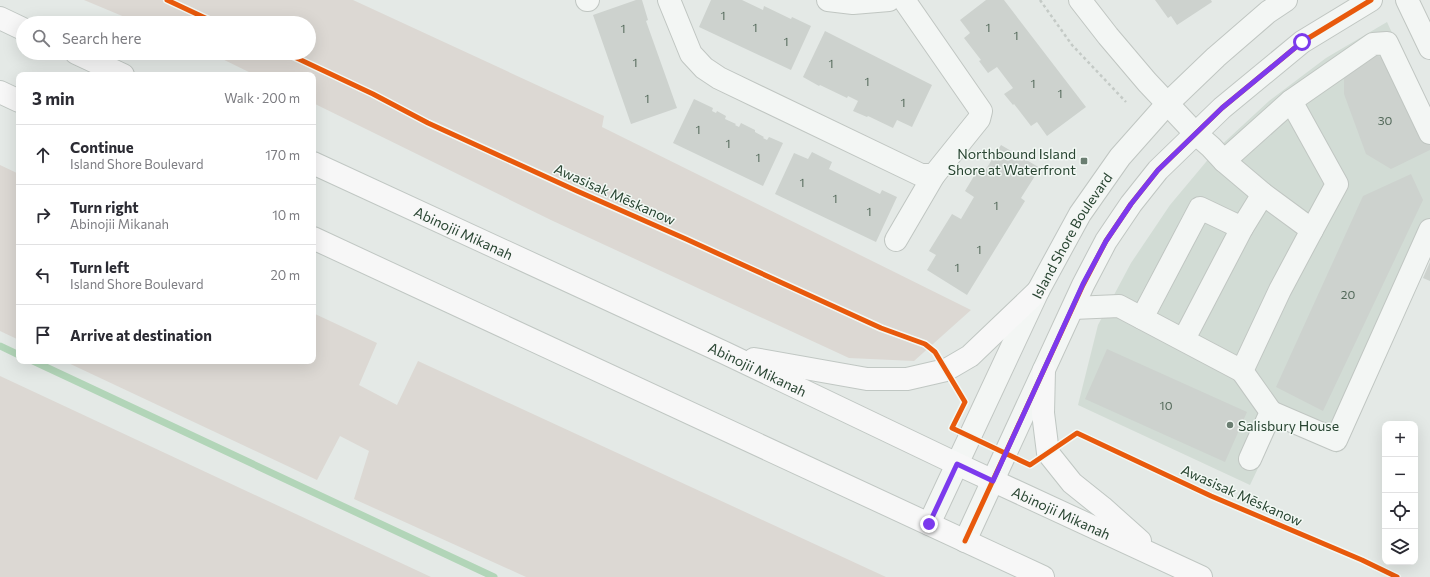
<!DOCTYPE html>
<html lang="en">
<head>
<meta charset="utf-8">
<style>
  :root { --surface:#fff; --page:#f2f2f3; --text:#2b2b33; --muted:#7c7c81; --line:#e1e1e2 }
  body { margin:0; font-family:Commissioner,sans-serif; background:var(--page); color:var(--text) }
  .controls { position:absolute; right:12px; bottom:12px; display:grid; overflow:hidden; border-radius:8px; box-shadow:0 4px 16px #0002 }
  .controls button { width:36px; height:36px; display:grid; place-items:center; padding:0; border:0; border-bottom:1px solid var(--line); background:var(--surface); color:var(--text); font:20px sans-serif }
  .stop { position:absolute; width:12px; height:12px; margin:-9px; border:3px solid #7c3aed; border-radius:50%; background:#fff }
  .stop.end { background:#7c3aed; border-color:#fff; box-shadow:0 1px 4px #0008 }
  .list { margin:0; padding:0; list-style:none }
  h2 { display:flex; justify-content:space-between; align-items:center; height:52px; margin:0; padding:0 16px; font-size:17px }
  h2 small { font-size:13px; font-weight:400; color:var(--muted) }
  .list li { display:grid; grid-template-columns:26px 1fr auto; gap:12px; align-items:center; box-sizing:border-box; height:60px; padding:0 16px; border-top:1px solid var(--line) }
  .list b { display:block; font-size:15px; white-space:nowrap }
  .list p { margin:0; font-size:13px; white-space:nowrap; color:var(--muted) }
  .list em { font-size:13px; font-style:normal; color:var(--muted) }
  .icon { flex:none; width:22px; height:22px; fill:none; stroke:currentColor; stroke-width:2; stroke-linecap:round; stroke-linejoin:round }
  .map { position:relative; flex:none; width:1430px; height:577px; overflow:hidden }
  .search { position:absolute; background:var(--surface); box-shadow:0 4px 16px #0002; left:16px; top:16px; width:300px; height:44px; display:flex; align-items:center; gap:10px; box-sizing:border-box; padding:0 14px; border-radius:22px; color:var(--muted); font-size:15px }
  .panel { position:absolute; background:var(--surface); box-shadow:0 4px 16px #0002; left:16px; top:72px; width:300px; height:292px; border-radius:8px }
  .map>svg:first-child { display:block }
</style>
</head>
<body>
<div class="map">
<svg width="1430" height="577" viewBox="0 0 1430 577">
  <rect width="100%" height="100%" fill="#e4e9e6"/>
  <path fill="#d2dcd5" d="M1387,22L1430,115V253L1337,453L1278,426L1250,485L1078,405L1098,325L1131,263L1170,205L1216,150L1269,101L1326,58Z"/>
  <path fill="#dcd8d3" d="M84,0H353L604,116L602,127L971,310L914,361L849,358L553,221L313,103V75H255L210,53H309V23H139Z
    M0,165L19,174V340L0,331Z
    M313,313L377,343L359,385L397,405L418,361L886,577H526L354,499L369,451L340,436L317,480L64,361H313Z
    M0,376L431,577H0Z"/>
  <g fill="none" stroke-linecap="round" stroke-linejoin="round">
    <path stroke="#b2d5b8" stroke-width="7" d="M0,346L19,355
      M33,361L494,577"/>
  </g>
  <path fill="#cdd2ce" d="M636,0H642L648,20L646,21L677,108L631,124L593,15Z
    M711,0H742L763,10L764,6L791,19L792,17L811,26L791,70L699,27Z
    M986,0H1004L1086,107L1047,136L1037,122L1031,126L1014,104L1013,105L1004,94L1013,88L997,67L988,73L979,61L981,60L964,38L970,33L960,20Z
    M1155,0H1211L1212,2L1177,25L1171,16L1168,18Z
    M825,31L932,85L912,127L897,120L893,128L868,116L867,117L853,111L858,101L848,96L847,98L820,85L819,86L803,77Z
    M1376,55L1389,61L1430,146V150L1391,169L1366,154L1344,94V69Z
    M694,99L713,108L712,111L716,113L717,111L726,116L725,119L736,124L735,125L739,127L741,123L755,130V132L764,137L763,138L767,140L769,137L783,143L763,186L673,143Z
    M1001,145L1040,168L1021,198L1025,201L967,295L927,270L936,255L929,251L952,214L961,219L974,197L965,191L977,171L983,174Z
    M812,152L832,162L829,169L880,194L882,190L897,197L876,242L775,194L794,153L808,159Z
    M1411,174L1423,200L1323,411L1276,387L1363,196Z
    M1430,262V281L1423,278Z
    M1107,349L1247,412L1225,462L1085,399Z"/>
  <g fill="none" stroke-linecap="round" stroke-linejoin="round">
    <g stroke="#c0c6c2" stroke-width="24">
      <g id="minor">
        <path d="M587,0H588"/>
        <path d="M669,0L691,54L704,68L719,78L921,175H934L979,119L981,111L904,0"/>
        <path d="M828,0L853,3L889,0"/>
        <path d="M1407,0L1430,48"/>
        <path d="M1291,101L1373,44L1387,43L1430,133"/>
        <path d="M1224,161L1291,101L1337,184L1312,230"/>
        <path d="M896,240L934,175"/>
        <path d="M1073,308L1119,306L1242,371L1280,290L1312,230L1263,194L1224,161L1211,147L1195,133L1147,82L1108,36L1080,0"/>
        <path d="M1142,318L1200,208L1242,228"/>
        <path d="M1184,339L1242,228L1263,194"/>
        <path d="M1242,371L1271,412L1250,459"/>
        <path d="M1271,412L1336,440L1430,230"/>
        <path id="s1" d="M929,524L1038,291L1080,214L1120,157L1167,104L1216,57L1268,12L1286,0"/>
        <path d="M965,541L1083,285L1106,241L1131,204L1158,170L1222,108L1302,42L1371,0"/>
      </g>
    </g>
    <g stroke="#c0c7c3" stroke-width="24">
      <g id="major">
        <path d="M0,18L23,29"/>
        <path d="M76,53L123,75"/>
        <path d="M0,92L19,101"/>
        <path id="s2" d="M313,163L725,353L957,464L1201,577"/>
        <path d="M313,238L1043,577"/>
        <path d="M754,359L867,379H907L946,370L970,356L1038,291"/>
        <path d="M1044,370L1043,413L1048,453L1072,483L1102,507L1140,541"/>
      </g>
    </g>
    <path stroke="#c4cac6" stroke-width="2.5" stroke-dasharray="3 3" stroke-linecap="butt" d="M1040,0L1072,45L1126,102"/>
    <use href="#minor" stroke="#f3f6f4" stroke-width="22"/>
    <use href="#major" stroke="#f7f7f7" stroke-width="22"/>
    <g stroke="#f2f8f4" stroke-width="8">
      <path id="cycleway" d="M167,0L216,23
        M286,53L373,94L428,123L577,191L686,239L881,328L925,344L935,352L965,402L952,428L1030,465L1077,433L1211,496L1362,560L1397,577
        M965,541L1083,285L1106,241L1131,204L1158,170L1222,108L1302,42L1371,0"/>
    </g>
    <use href="#cycleway" stroke="#e8590c" stroke-width="5"/>
  </g>
  <g fill="none" stroke-linecap="round" stroke-linejoin="round">
    <path stroke="#7c3aed" stroke-width="5" d="M929,524L957,464L993,481L1083,284L1106,241L1131,204L1158,170L1222,108L1302,42"/>
  </g>
  <g fill="#6a7e71" stroke="#f2f8f4" stroke-width="1.5">
    <rect x="1080" y="157" width="8" height="8" rx="2"/>
    <circle cx="1230" cy="425" r="4"/>
  </g>
  <g text-anchor="middle" dominant-baseline="central" stroke-width="3" stroke-linejoin="round" paint-order="stroke">
    <g font-size="12" fill="#53695a">
      <text x="723" y="15">1</text>
      <text x="755" y="27">1</text>
      <text x="988" y="27">1</text>
      <text x="623" y="28">1</text>
      <text x="1016" y="35">1</text>
      <text x="786" y="41">1</text>
      <text x="635" y="62">1</text>
      <text x="831" y="63">1</text>
      <text x="867" y="81">1</text>
      <text x="1033" y="83">1</text>
      <text x="1060" y="93">1</text>
      <text x="647" y="98">1</text>
      <text x="903" y="102">1</text>
      <text x="1385" y="120">30</text>
      <text x="698" y="129">1</text>
      <text x="728" y="143">1</text>
      <text x="758" y="157">1</text>
      <text x="802" y="182">1</text>
      <text x="835" y="198">1</text>
      <text x="996" y="205">1</text>
      <text x="869" y="211">1</text>
      <text x="979" y="249">1</text>
      <text x="957" y="267">1</text>
      <text x="1348" y="294">20</text>
      <text x="1166" y="405">10</text>
    </g>
    <g font-size="14" fill="#294532" stroke="#f2f8f4" text-anchor="end">
      <text x="1076" y="153">Northbound Island<tspan x="1076" dy="16">Shore at Waterfront</tspan></text>
      <text x="1238" y="425" text-anchor="start">Salisbury House</text>
    </g>
    <g font-size="14" fill="#294532" stroke="#f2f8f4">
      <text transform="translate(615 194) rotate(24)">Awasisak Mēskanow</text>
      <text stroke="none"><textPath href="#s2" startOffset="166">Abinojii Mikanah</textPath></text>
      <text stroke="none"><textPath href="#s1" startOffset="322">Island Shore Boulevard</textPath></text>
      <text stroke="none"><textPath href="#s2" startOffset="490">Abinojii Mikanah</textPath></text>
      <text transform="translate(1242 495) rotate(24)">Awasisak Mēskanow</text>
      <text stroke="none"><textPath href="#s2" startOffset="826">Abinojii Mikanah</textPath></text>
    </g>
  </g>
</svg>
<div class="controls">
<button>+</button>
<button>−</button>
<button><svg class="icon" aria-label="locate" viewBox="0 0 24 24"><circle cx="12" cy="12" r="6"/><path d="M12 2v4M12 18v4M2 12h4M18 12h4"/></svg></button>
<button><svg class="icon" aria-label="layers" viewBox="0 0 24 24"><path d="M12 4l9 5-9 5-9-5zM3 14l9 5 9-5"/></svg></button>
</div>
<div class="stop" style="left:1302px;top:42px"></div>
<div class="stop end" style="left:929px;top:524px"></div>
<div class="search"><svg class="icon" aria-label="search" viewBox="0 0 24 24"><circle cx="10" cy="10" r="6"/><path d="M15 15l6 6"/></svg>Search here</div>
<section class="panel">
<h2>3 min<small>Walk · 200 m</small></h2>
<ul class="list">
<li><svg class="icon" aria-label="ahead" viewBox="0 0 24 24"><path d="M12 20V5M6 11l6-6 6 6"/></svg><div><b>Continue</b><p>Island Shore Boulevard</p></div><em>170 m</em></li>
<li><svg class="icon" aria-label="right" viewBox="0 0 24 24"><path d="M7 20v-9h11M14 6l5 5-5 5"/></svg><div><b>Turn right</b><p>Abinojii Mikanah</p></div><em>10 m</em></li>
<li><svg class="icon" aria-label="left" viewBox="0 0 24 24"><path d="M17 20v-9H6M10 6l-5 5 5 5"/></svg><div><b>Turn left</b><p>Island Shore Boulevard</p></div><em>20 m</em></li>
<li><svg class="icon" aria-label="arrive" viewBox="0 0 24 24"><path d="M6 21V4h12l-3 4 3 4H6"/></svg><div><b>Arrive at destination</b></div></li>
</ul>
</section>
</div>
</body>
</html>
